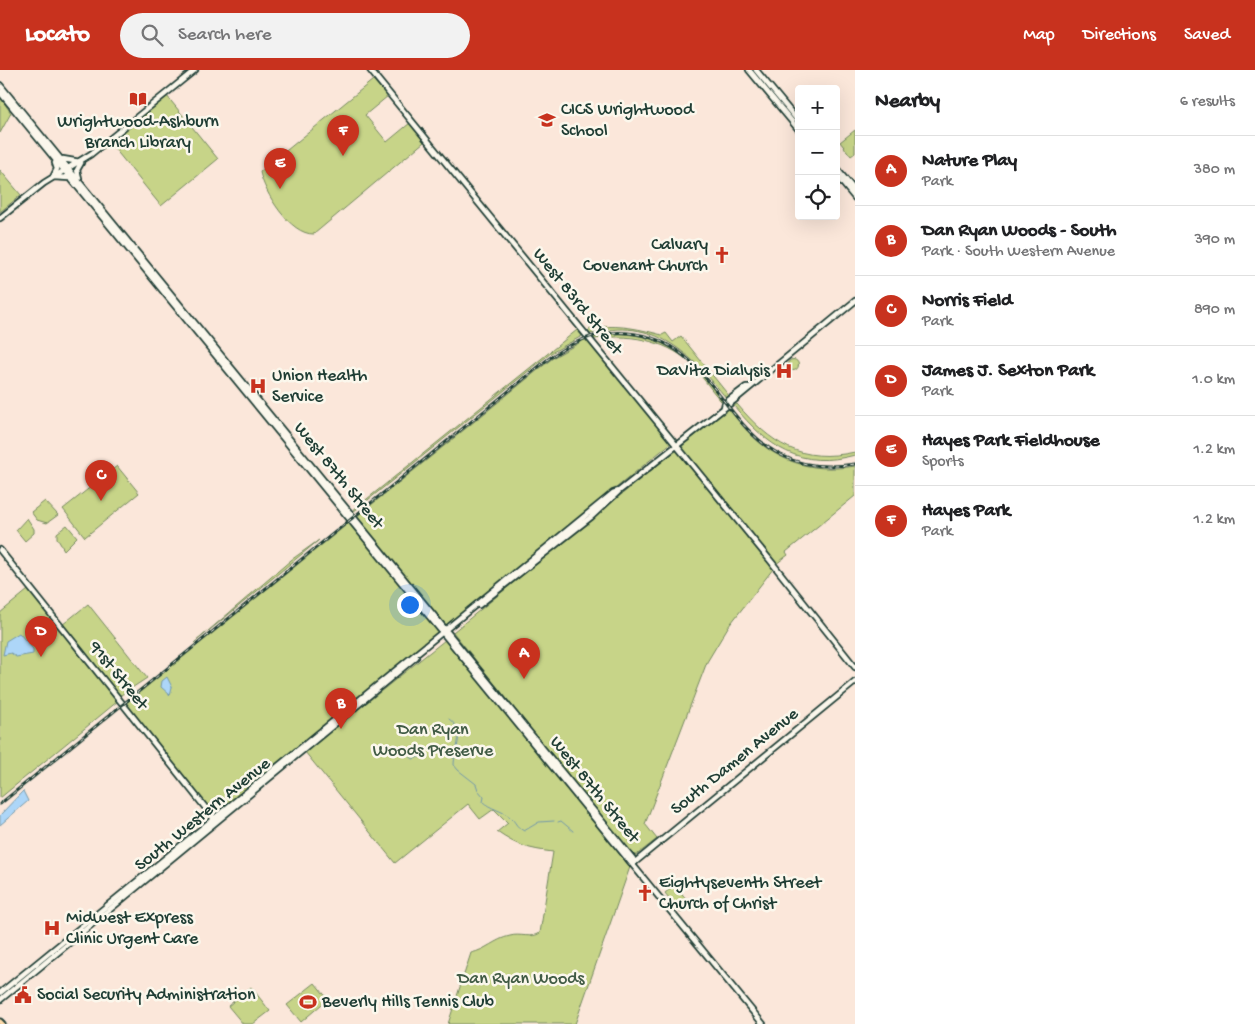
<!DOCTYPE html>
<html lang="en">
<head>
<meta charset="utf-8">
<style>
  :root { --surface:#fff; --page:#f2f2f2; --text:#202124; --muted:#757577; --line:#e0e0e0; --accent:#c8321e }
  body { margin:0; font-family:"Gochi Hand",sans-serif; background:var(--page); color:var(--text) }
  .controls { position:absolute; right:15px; top:15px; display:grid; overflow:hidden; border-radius:5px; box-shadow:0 5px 20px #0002 }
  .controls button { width:45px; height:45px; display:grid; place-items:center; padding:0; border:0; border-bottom:1px solid var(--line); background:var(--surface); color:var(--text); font:25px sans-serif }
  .you { position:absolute; left:409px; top:534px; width:18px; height:18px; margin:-12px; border:4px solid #fff; border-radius:50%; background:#1a73e8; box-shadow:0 0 0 8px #1a73e833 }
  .badge { display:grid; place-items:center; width:32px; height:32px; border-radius:50%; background:var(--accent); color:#fff; font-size:16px; font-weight:700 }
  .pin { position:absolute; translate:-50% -41px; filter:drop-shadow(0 1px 2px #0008) }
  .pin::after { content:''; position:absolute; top:26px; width:18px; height:15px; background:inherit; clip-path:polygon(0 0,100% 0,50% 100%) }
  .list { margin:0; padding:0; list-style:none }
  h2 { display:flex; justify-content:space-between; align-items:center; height:65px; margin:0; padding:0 20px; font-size:21px }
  h2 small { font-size:16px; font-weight:400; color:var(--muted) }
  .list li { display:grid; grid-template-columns:32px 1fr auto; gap:15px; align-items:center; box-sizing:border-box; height:70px; padding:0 20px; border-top:1px solid var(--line) }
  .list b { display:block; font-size:19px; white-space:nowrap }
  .list p { margin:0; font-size:16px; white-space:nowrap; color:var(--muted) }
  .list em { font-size:16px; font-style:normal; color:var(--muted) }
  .icon { flex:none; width:28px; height:28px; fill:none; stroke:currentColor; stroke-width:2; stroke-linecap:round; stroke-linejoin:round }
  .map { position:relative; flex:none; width:855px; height:954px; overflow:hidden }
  header { display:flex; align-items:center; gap:30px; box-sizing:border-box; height:70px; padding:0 25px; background:var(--accent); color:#fff }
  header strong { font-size:24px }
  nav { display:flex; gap:28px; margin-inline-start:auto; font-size:18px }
  .search { width:350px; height:45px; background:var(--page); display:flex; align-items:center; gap:12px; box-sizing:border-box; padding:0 18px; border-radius:28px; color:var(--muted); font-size:19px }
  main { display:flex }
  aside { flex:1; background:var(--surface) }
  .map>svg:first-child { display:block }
</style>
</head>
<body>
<header>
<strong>Locato</strong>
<div class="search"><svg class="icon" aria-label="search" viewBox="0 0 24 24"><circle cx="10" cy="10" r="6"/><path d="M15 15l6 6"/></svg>Search here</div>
<nav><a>Map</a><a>Directions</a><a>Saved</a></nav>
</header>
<main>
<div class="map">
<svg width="855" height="954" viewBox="0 0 855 954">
  <rect width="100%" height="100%" fill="#fbe7da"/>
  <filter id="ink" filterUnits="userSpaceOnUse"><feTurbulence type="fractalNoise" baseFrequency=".02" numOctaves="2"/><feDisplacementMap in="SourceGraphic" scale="10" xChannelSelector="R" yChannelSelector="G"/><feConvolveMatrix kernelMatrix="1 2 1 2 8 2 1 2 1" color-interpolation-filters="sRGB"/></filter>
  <g filter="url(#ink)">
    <path fill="#c7d488" stroke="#73885e" d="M373,10L388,26L365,45L387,72L410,53L424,72L314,164C290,165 264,122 260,102Z
      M167,26L218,89L161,136L110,73Z
      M0,27L11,43L0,63Z
      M855,60V83L851,86L840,72Z
      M0,100L21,125L0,142Z
      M597,254L600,257C622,255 640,259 662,265L666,263L673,272L681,266L730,327L727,329C691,284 654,245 590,264L588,261Z
      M577,260L582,266L551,283L353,442L352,441Z
      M611,264C666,262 691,290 723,330L721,331C710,319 701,304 689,292C666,270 625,263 595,269L593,267Z
      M586,269L671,373L217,744L213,743L125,634L554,287Z
      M787.5 295a5.5 5.5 0 1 1 11 0a5.5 5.5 0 1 1-11 0Z
      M737,334C771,374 801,394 855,382V385C800,400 768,377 734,336Z
      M730,337C730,343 738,350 742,355C771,390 810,404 855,396V426L786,482L788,485L776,494L681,377Z
      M676,380L773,499L728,557L707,592L645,754L657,769L634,787L453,562Z
      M117,396L139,423L85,467L63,439Z
      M45,431L58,445L47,453L37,450L31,442Z
      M27,448L34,459V463L25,471L16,460Z
      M67,455L77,467L64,480L57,468V463Z
      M319,470L194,573L291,490Z
      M28,520L118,631L0,728V543Z
      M88,534L147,608L121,625H118L62,555Z
      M445,570L630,797L575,954H448L471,883C486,880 495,869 510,866C520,863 532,869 540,863L553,782C529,779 517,776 497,762L508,753L494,739L480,749L468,734L395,793L305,682Z
      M675,815L691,835L681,843L665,823Z
      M315,913L328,929L301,952L287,935Z
      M251,917L270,941L253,954H243L228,936Z"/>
    <path fill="#add6f8" stroke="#7499aa" d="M19,563L33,579V584L16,587L11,583L3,585L6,571Z
      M167,607L172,617L170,625L161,617L162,611Z
      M23,721L28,731L0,755V745Z"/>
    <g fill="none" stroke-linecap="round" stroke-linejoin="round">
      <path stroke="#7499aa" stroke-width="1" d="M449,649C467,662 454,679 454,695L458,700L476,714L478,720L484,727L483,732C489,738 503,741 510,747C516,752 515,756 524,761L539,752L554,751
        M437,679H442L445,684L454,688
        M404,682L413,689L426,685
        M558,752L561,751L573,761"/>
      <g stroke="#1f3d34" stroke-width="8">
        <path id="secondary" d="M370,0L774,495
          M749,0L799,60
          M756,0L799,52
          M0,15L633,789V794
          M0,22L763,954
          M63,89L80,92
          M55,93L57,99L53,107L69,108
          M836,98L855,121
          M836,105L855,128
          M79,108L77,100L81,93
          M0,148L44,113L91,84L195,0
          M724,337L725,333L746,317H749
          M0,480L216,751
          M773,494L855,597
          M479,535L591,447L618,422
          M634,793L855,612
          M0,923L613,423L619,421L737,328L855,231
          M0,930L416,587"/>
      </g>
      <g stroke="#1f3d34" stroke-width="9">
        <path id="primary" d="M0,952L2,954"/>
      </g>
      <use href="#secondary" stroke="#fbf7ec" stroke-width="4.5"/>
      <use href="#primary" stroke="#fedbac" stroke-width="5"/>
      <g stroke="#1f3d34" stroke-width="3">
        <path id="rail" d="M0,734L547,290C571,272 598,260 628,263C708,270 719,353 781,385C804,397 830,398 855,394"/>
      </g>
      <use href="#rail" stroke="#fbf7ec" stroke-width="1" stroke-dasharray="4" stroke-linecap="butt"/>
    </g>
  </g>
  <defs>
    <g id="library-bare" transform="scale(1.35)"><path d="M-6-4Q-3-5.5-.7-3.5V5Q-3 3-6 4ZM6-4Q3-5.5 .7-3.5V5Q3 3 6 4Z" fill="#c8321e" stroke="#fbf7ec" stroke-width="2.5" paint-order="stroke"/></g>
    <g id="school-bare" transform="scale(1.35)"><path d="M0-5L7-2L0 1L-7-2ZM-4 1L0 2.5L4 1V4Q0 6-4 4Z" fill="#c8321e" stroke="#fbf7ec" stroke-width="2.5" paint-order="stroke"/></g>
    <g id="church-bare" transform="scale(1.35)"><path d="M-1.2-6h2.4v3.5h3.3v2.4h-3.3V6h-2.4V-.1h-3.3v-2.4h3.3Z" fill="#c8321e" stroke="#fbf7ec" stroke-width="2.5" paint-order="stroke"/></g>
    <g id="hospital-bare" transform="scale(1.35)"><path d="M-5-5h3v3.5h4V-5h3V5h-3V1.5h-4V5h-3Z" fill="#c8321e" stroke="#fbf7ec" stroke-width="2.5" paint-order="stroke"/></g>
    <g id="civic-bare" transform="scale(1.35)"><path d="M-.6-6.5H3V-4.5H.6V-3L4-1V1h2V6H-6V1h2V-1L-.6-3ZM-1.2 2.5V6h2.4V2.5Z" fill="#c8321e" stroke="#fbf7ec" stroke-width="2.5" paint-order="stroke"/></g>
    <g id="stadium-bare" transform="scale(1.35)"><path d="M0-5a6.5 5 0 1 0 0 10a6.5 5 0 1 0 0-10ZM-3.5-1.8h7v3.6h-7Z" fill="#c8321e" stroke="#fbf7ec" stroke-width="2.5" paint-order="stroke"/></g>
  </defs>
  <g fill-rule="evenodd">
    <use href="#library-bare" x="138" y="29"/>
    <use href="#school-bare" x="547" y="50"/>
    <use href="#church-bare" x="722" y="185"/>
    <use href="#hospital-bare" x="784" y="301"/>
    <use href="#hospital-bare" x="258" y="316"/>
    <use href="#church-bare" x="645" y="823"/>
    <use href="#hospital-bare" x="52" y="858"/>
    <use href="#civic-bare" x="23" y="925"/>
    <use href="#stadium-bare" x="308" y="932"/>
  </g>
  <g text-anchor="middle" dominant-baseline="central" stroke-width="5" stroke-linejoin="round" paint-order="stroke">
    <g font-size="18" fill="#1f3d34" stroke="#fbf7ec" text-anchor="start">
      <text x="561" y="40">CICS Wrightwood<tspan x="561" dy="21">School</tspan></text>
      <text x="138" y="52" text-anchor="middle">Wrightwood-Ashburn<tspan x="138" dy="21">Branch Library</tspan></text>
      <text x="708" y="175" text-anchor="end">Calvary<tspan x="708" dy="21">Covenant Church</tspan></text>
      <text x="770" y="301" text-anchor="end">DaVita Dialysis</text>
      <text x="272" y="306">Union Health<tspan x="272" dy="21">Service</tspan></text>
      <text x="659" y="813">Eightyseventh Street<tspan x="659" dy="21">Church of Christ</tspan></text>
      <text x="66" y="848">Midwest Express<tspan x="66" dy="21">Clinic Urgent Care</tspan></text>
      <text x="37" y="925">Social Security Administration</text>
      <text x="322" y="932">Beverly Hills Tennis Club</text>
    </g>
    <g font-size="18" fill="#1f3d34" stroke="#fbf7ec">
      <text transform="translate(577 232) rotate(51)">West 83rd Street</text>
      <text transform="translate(338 406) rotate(51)">West 87th Street</text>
      <text transform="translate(118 606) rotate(51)">91st Street</text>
      <text transform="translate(735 692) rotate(-39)">South Damen Avenue</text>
      <text transform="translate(594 720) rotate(51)">West 87th Street</text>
      <text transform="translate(203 745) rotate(-39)">South Western Avenue</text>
    </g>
    <g font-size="18" fill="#415b45" stroke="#fbf7ec">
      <text x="433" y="660">Dan Ryan<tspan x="433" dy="21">Woods Preserve</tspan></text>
      <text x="521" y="909">Dan Ryan Woods</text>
    </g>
  </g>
</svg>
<div class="controls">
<button>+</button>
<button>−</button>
<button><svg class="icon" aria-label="locate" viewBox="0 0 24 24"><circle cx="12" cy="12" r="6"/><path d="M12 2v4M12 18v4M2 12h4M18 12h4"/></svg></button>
</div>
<div class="you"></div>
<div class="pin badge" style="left:524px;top:609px">A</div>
<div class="pin badge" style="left:341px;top:659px">B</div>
<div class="pin badge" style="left:101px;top:431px">C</div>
<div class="pin badge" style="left:41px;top:587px">D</div>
<div class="pin badge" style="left:280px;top:119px">E</div>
<div class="pin badge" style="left:343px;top:86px">F</div>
</div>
<aside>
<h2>Nearby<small>6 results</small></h2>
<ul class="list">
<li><span class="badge">A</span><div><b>Nature Play</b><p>Park</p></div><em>380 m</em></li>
<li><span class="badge">B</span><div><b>Dan Ryan Woods - South</b><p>Park · South Western Avenue</p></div><em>390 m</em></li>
<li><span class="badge">C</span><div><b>Norris Field</b><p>Park</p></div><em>890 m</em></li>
<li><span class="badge">D</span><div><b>James J. Sexton Park</b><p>Park</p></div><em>1.0 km</em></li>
<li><span class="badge">E</span><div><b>Hayes Park Fieldhouse</b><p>Sports</p></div><em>1.2 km</em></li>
<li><span class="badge">F</span><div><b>Hayes Park</b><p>Park</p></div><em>1.2 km</em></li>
</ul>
</aside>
</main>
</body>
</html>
